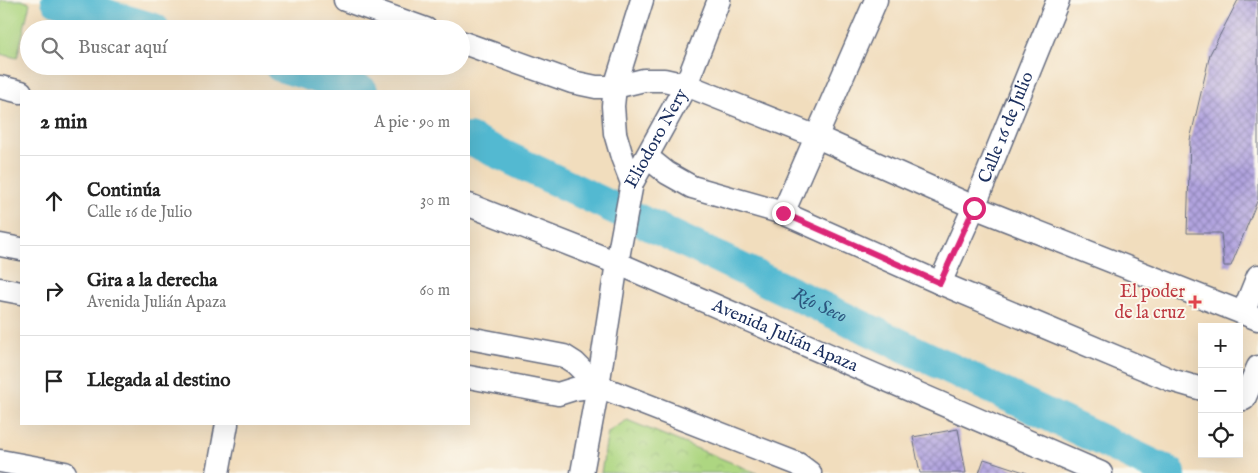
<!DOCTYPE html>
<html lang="es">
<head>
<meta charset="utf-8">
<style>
  :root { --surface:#fff; --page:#f6f6f6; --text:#222; --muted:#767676; --line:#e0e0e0 }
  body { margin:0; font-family:"IM FELL English",serif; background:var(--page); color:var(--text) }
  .controls { position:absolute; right:15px; bottom:15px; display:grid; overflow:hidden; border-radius:0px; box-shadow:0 5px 20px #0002 }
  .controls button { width:45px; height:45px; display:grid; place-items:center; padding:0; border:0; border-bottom:1px solid var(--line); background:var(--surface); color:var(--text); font:25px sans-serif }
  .stop { position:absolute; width:15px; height:15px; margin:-11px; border:4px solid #db2777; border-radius:50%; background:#fff }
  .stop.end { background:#db2777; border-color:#fff; box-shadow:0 1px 5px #0008 }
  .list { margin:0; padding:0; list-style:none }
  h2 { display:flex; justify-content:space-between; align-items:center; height:65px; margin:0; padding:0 20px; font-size:21px }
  h2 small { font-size:16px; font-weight:400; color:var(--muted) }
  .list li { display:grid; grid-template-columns:32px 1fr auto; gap:15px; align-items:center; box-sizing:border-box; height:90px; padding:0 20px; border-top:1px solid var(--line) }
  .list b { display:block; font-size:19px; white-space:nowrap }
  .list p { margin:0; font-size:16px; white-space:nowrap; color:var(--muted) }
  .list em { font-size:16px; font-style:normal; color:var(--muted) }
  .icon { flex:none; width:28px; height:28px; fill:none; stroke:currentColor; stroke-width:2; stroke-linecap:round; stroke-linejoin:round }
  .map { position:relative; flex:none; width:1258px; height:473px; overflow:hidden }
  .search { position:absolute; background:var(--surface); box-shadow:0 5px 20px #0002; left:20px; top:20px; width:450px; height:55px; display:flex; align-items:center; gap:12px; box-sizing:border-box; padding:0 18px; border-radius:28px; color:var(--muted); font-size:19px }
  .panel { position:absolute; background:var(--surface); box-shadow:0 5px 20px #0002; left:20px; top:90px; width:450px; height:335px; border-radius:0px }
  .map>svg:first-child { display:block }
</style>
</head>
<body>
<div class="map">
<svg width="1258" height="473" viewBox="0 0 1258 473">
  <defs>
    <pattern id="park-crowns" width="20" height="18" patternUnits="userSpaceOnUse" patternTransform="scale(1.25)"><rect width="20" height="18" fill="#add681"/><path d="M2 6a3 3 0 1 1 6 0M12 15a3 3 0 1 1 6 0" fill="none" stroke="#94b872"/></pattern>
    <pattern id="building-cross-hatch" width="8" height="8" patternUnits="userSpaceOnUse" patternTransform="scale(1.25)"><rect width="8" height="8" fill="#b2a4df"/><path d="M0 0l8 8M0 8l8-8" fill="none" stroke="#9086b8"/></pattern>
  </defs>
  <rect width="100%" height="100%" fill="#fbf7ec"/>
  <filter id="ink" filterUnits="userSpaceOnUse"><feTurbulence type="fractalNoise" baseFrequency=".02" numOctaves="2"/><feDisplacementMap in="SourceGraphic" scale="10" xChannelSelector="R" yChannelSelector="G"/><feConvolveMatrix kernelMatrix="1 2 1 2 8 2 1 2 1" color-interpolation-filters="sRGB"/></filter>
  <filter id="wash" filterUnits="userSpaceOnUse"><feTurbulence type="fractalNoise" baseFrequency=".0096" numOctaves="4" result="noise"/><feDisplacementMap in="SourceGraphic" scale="20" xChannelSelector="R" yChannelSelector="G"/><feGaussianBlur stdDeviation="1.12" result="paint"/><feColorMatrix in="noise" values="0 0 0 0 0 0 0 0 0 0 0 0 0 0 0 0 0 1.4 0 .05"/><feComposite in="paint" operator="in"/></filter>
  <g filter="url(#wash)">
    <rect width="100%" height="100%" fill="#f1ddbd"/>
    <path fill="#add681" stroke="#648270" d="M0,0H21L30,3L17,58L0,54Z"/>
    <path fill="url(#park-crowns)" stroke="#648270" d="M627,420L757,473H601L608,432Z"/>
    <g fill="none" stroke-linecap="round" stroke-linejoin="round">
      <g stroke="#52b9d1" stroke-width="32">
        <path d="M57,0L154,29"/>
        <path d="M280,66L362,91"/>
        <path id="s1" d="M469,139L1170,473"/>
      </g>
    </g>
    <g id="blocks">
      <path fill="url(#building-cross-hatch)" d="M1238,0H1258V199L1231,266H1224L1221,233H1187L1190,140L1210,54Z
        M958,429L966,473H920L913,437Z
        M984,459L1027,473H979Z"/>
    </g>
  </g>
  <g filter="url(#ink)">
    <use href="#blocks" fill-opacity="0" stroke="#666c7f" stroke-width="1"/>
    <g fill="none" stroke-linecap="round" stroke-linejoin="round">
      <g stroke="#666c7f" stroke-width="25">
        <g id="minor">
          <path d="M345,0L426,29"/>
          <path d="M461,42L572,82L596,87H615L644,80H664L686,85L817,137L974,207L1258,319"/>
          <path d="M0,87L21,92"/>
          <path d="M647,157L667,173L692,187L783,213L940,283L1171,380L1202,389"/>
          <path d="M632,183L622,157L615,133L613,106L615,87L642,0"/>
          <path id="s2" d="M469,205L617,263L1101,473"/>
          <path d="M783,213L876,0"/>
          <path d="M0,245L21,249"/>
          <path id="s3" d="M940,283L974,207L1058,0"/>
          <path d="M0,289L21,293"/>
          <path d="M1243,313L1258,276"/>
          <path d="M469,338L564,356L575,363L598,386L798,464L810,473"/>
          <path d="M469,377L558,394L574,389L598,386"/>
          <path d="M1244,399L1258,367"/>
          <path d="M0,461L65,473"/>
          <path d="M218,473L227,424"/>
          <path id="s4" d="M582,473L598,386L617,263L632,183L686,85L719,0"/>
        </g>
      </g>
      <use href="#minor" stroke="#fff" stroke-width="22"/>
    </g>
  </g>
  <g fill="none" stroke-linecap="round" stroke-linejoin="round" filter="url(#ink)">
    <path stroke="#db2777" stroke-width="6" d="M783,213L940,283L974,208"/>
  </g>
  <path fill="#e0444e" stroke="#fbf7ec" stroke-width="2" d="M1192.5 294.5h5v5h5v5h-5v5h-5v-5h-5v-5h5z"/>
  <g text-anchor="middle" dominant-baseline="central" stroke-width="4" stroke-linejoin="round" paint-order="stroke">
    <g font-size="18" fill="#1b2f5e" stroke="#fbf7ec">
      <text stroke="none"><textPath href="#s4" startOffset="345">Eliodoro Nery</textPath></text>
      <text stroke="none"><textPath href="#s3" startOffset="169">Calle 16 de Julio</textPath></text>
      <text stroke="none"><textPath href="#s2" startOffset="342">Avenida Julián Apaza</textPath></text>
    </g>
    <g font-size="18" fill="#be3a42" stroke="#fbf7ec" text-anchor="end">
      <text x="1185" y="292">El poder<tspan x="1185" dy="21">de la cruz</tspan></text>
    </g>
    <g font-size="19" font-style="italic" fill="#2c5880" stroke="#fbf7ec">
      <text stroke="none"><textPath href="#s1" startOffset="388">Río Seco</textPath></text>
    </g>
  </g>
</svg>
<div class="controls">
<button>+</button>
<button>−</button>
<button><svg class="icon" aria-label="locate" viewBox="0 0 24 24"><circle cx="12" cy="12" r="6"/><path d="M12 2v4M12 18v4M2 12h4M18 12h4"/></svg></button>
</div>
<div class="stop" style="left:974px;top:208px"></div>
<div class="stop end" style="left:783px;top:213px"></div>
<div class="search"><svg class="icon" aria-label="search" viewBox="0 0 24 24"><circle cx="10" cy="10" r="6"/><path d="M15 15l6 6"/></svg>Buscar aquí</div>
<section class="panel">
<h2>2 min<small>A pie · 90 m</small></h2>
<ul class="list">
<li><svg class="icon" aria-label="ahead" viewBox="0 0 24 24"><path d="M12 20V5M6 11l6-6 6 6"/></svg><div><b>Continúa</b><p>Calle 16 de Julio</p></div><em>30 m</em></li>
<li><svg class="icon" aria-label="right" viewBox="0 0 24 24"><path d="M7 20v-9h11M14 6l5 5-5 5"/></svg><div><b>Gira a la derecha</b><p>Avenida Julián Apaza</p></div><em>60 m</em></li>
<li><svg class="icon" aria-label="arrive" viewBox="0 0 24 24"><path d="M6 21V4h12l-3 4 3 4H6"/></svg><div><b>Llegada al destino</b></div></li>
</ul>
</section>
</div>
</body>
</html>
